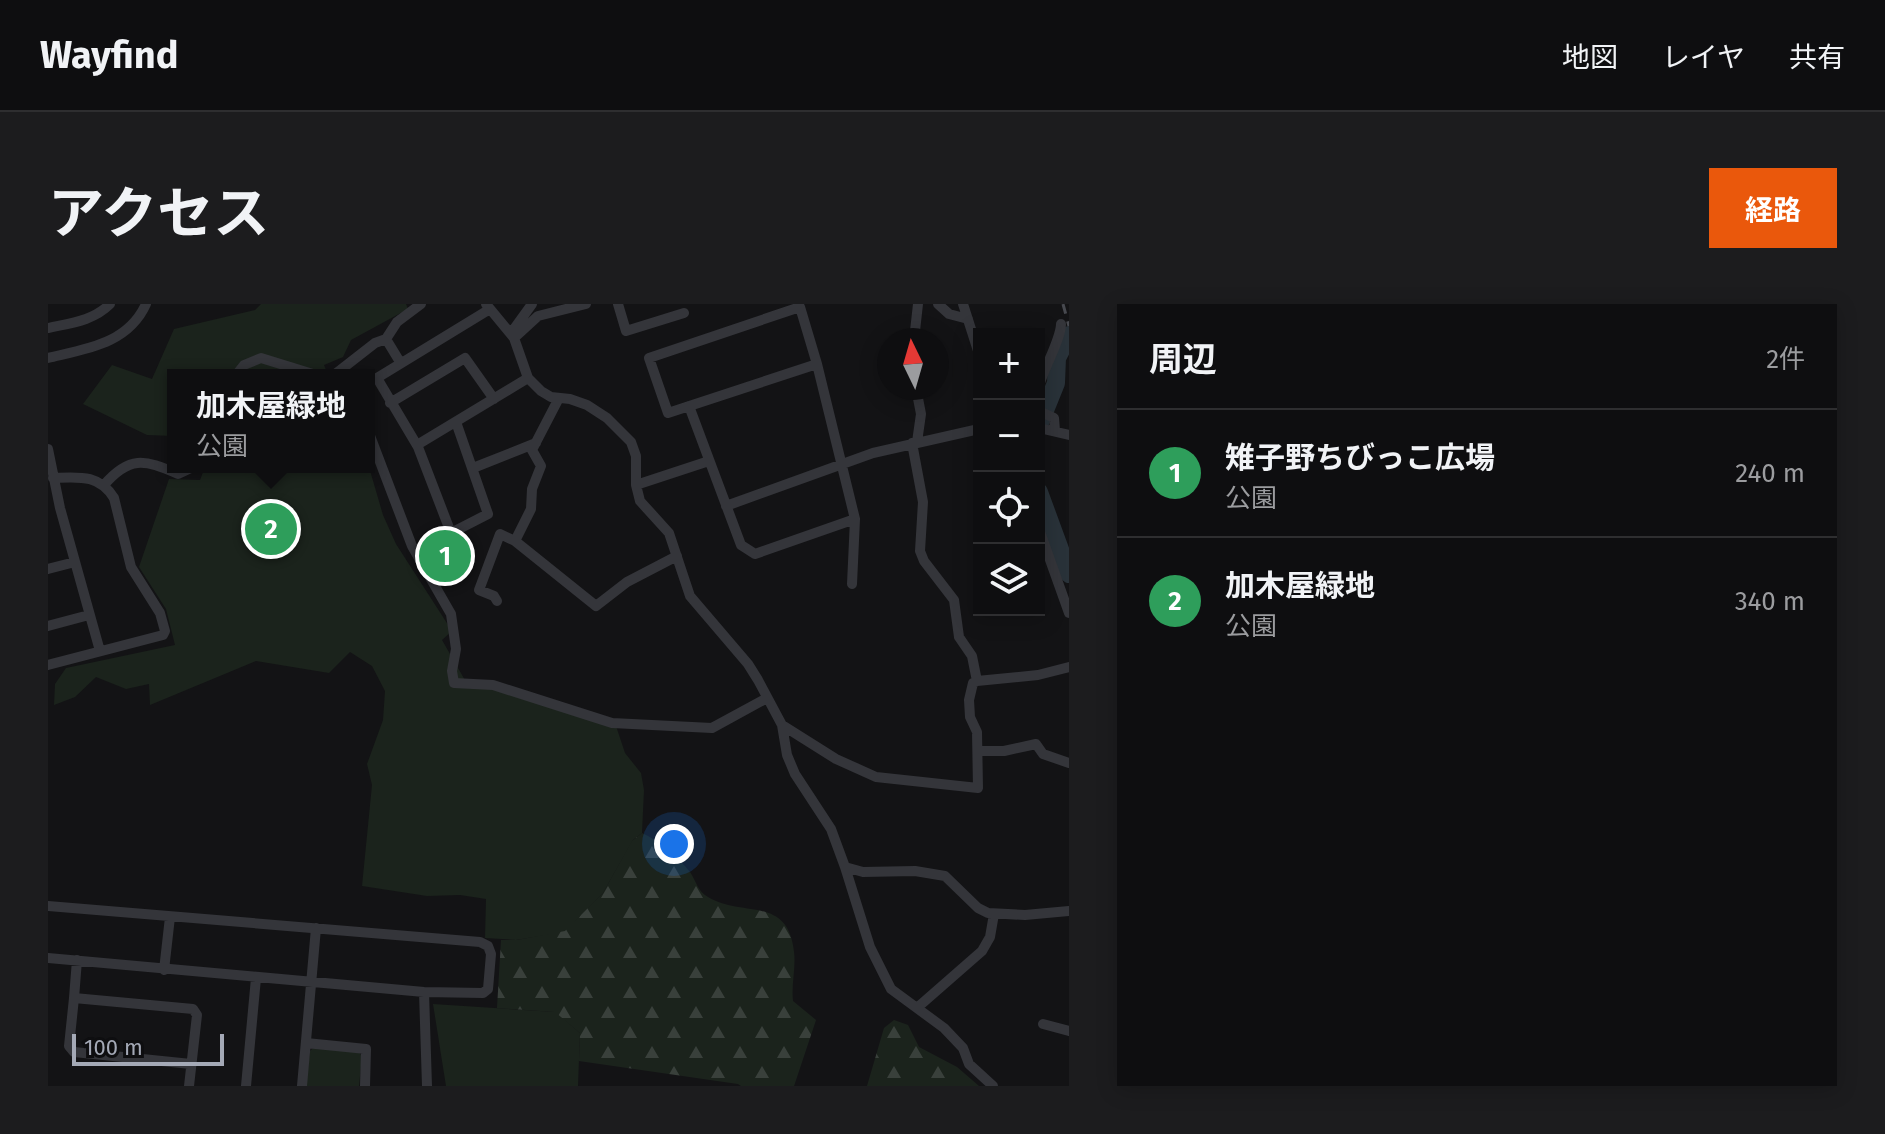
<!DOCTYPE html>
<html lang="ja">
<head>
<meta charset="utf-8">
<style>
  :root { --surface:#0e0e10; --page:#1c1c1e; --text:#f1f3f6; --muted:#9b9c9f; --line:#2e2e30; --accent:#ea580c }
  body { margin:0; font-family:"Fira Sans","Noto Sans JP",sans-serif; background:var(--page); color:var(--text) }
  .controls { position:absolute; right:24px; top:24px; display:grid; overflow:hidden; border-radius:0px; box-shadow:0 4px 20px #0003 }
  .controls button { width:72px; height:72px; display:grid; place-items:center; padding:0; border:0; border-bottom:2px solid var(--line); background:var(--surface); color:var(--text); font:40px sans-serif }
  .compass { position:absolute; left:829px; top:24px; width:72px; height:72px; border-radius:50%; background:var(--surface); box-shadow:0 4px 20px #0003; rotate:355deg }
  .scale { position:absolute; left:24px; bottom:20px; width:152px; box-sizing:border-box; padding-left:8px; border:4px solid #a4a9b6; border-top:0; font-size:22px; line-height:28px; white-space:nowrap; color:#a4a9b6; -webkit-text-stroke:6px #0e0e10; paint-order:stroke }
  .you { position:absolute; left:626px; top:540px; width:28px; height:28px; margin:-20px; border:6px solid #fff; border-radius:50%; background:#1a73e8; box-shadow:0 0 0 12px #1a73e833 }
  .badge { display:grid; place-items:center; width:52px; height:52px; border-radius:50%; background:var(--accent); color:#fff; font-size:26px; font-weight:700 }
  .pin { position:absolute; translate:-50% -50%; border:4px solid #fff; box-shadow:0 2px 8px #0006 }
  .popup { position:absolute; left:119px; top:65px; width:208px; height:104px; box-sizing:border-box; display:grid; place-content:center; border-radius:0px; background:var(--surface); filter:drop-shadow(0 2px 6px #0005); font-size:26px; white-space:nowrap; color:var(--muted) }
  .popup b { font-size:30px; color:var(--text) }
  .popup::after { content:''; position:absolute; left:50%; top:100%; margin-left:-16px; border:16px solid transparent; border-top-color:var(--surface) }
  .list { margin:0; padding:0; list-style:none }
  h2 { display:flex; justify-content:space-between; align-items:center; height:104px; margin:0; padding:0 32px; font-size:34px }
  h2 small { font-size:26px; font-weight:400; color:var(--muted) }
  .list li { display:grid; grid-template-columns:52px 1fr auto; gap:24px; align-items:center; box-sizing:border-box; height:128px; padding:0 32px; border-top:2px solid var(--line) }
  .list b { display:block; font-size:30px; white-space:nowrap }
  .list p { margin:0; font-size:26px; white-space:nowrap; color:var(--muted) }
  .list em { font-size:26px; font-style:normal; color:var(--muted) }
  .icon { flex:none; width:44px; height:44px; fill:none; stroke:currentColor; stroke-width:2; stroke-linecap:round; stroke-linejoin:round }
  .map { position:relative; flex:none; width:1021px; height:782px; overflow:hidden; border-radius:0px }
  header { display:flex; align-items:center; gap:48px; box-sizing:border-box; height:112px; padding:0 40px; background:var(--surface); border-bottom:2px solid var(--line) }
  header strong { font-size:38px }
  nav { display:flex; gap:44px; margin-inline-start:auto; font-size:28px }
  .intro { display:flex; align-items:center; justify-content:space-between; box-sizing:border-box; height:192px; padding:0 48px }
  h1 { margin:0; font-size:56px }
  .button { padding:20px 36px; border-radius:0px; background:var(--accent); color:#fff; font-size:28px; font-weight:700 }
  main { display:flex; gap:48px; padding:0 48px }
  aside { flex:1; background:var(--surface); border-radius:0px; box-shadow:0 4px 20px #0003 }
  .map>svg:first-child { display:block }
</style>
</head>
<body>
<header>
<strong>Wayfind</strong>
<nav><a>地図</a><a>レイヤ</a><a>共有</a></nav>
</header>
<div class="intro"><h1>アクセス</h1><a class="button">経路</a></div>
<main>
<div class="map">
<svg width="1021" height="782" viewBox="0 0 1021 782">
  <defs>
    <pattern id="forest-firs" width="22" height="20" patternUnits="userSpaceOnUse" patternTransform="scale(2)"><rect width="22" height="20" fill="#1b231c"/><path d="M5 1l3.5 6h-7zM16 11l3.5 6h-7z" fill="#39403b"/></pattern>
  </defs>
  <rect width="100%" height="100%" fill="#131315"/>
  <path fill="#1b231c" d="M213,0H358L360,5L303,36L295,53L276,61L280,71H125V132L99,131L35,100L64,61L104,75L126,25L207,6Z
    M157,163H321L335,211L348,240L404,327L394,336L418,378L567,419L577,449L593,469L596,486L594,529L585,536L555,589L517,628L468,636L437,634L438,595L412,591L379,592L314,582L324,481L319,460L335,416L337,387L324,362L302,348L281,369L208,357L102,401L101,380L78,385L48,373L27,393L6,401L7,380L18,364L127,341L118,305L91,263L121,175L152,176Z
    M385,700L508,708L532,729L530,782H398Z
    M266,743L311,748L314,753L311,782H258L262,747Z"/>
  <path fill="url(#forest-firs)" d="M594,529C611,537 630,553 642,568C648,577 650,588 660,593C694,614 740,591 746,648C748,664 743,681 745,697L768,716L746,782H693L690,780L531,757L532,729L507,708L449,704L453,636H469L517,627L555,589L584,537Z
    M846,716L860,721L871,743L909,763L931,782H819L836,724Z"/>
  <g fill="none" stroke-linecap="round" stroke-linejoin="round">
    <path stroke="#293239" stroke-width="18" d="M991,121L1008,79L1009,54L1021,31
      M991,188L1021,270"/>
    <path stroke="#34353a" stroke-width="10" d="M438,0L466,34L480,74L493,87L503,93L522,95L539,101L559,114L583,138L588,152V181L592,197L621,229L642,292L700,360L710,376L734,421L739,451L747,470L783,525L797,563L815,568L867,567L897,572L930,604L940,609L977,611L1021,607
      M570,0L578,27L636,9
      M890,0L901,10L920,15
      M915,0L931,50
      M752,3L769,60L620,109L601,54Z
      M0,24C23,19 45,17 62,0
      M466,34L490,12L538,0
      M466,34V25L484,0
      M338,35L352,58
      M866,36L870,0
      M0,54C38,45 80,40 98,0
      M188,71L196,61L213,54L268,71
      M286,71L327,39L338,35L349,18L373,0
      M991,82C996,64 1013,35 1013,20
      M868,84L873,110L869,138
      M342,99L417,54L446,95
      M641,102L693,241L707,250L807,215L769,60
      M991,107L1006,114L1007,127
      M408,118L440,210L403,229L370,143L329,74L442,5
      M991,124L1021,131
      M321,129L364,242L403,310L408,345L404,367L406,379L445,381L564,419L664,424L719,394
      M369,141L480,74
      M0,145L12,204L52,347
      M425,164L488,139
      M56,181C81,152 96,155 130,170L145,163
      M588,181L661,157
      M678,202L825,149L931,125
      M991,225L1021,309
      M467,237L483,205L484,185L493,162L484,146L511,94
      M0,265L27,258
      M804,280L807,215
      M449,297L446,292L431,286L452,230L467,237L548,302L579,278L629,252
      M0,322L41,311
      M0,361L115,331L117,327L112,309L83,263L66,194C51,170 31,173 5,174
      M929,377L990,371L1021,363
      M734,421L788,455L828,473L930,484L929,428L922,413L921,396L925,379L929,377L924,352L911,333L906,296L876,257L872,247L875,198L864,139
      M930,447H956L988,440L995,450L1021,459
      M797,563L822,643L843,685L896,724L915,744L921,760L945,782
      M0,602L432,638L440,642L443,650L440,685L435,689L376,688L0,654
      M116,666L122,613
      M376,688L379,782
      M26,694L29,656
      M870,703L934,647L942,633L946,610
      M995,720L1021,727
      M258,739L318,745L317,782
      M141,782L149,711L145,705L26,694L21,742L26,748L143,760
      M198,782L208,674
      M254,782L268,624"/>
    <path stroke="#47494f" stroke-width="3" stroke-dasharray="10 8" stroke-linecap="butt" d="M1015,0L1021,22"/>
  </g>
</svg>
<div class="controls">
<button>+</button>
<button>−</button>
<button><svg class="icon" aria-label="locate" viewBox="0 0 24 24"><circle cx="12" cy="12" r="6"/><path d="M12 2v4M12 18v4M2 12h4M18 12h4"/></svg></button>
<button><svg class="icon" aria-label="layers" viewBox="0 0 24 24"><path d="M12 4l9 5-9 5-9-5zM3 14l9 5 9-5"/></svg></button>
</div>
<svg class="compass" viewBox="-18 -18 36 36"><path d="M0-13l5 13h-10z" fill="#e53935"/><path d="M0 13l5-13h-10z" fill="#9b9c9f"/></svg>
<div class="scale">100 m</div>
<div class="you"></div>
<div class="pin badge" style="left:397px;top:252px;background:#2e9e5b">1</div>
<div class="pin badge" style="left:223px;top:225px;background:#2e9e5b">2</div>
<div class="popup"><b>加木屋緑地</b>公園</div>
</div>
<aside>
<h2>周辺<small>2件</small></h2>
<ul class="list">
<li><span class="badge" style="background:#2e9e5b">1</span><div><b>雉子野ちびっこ広場</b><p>公園</p></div><em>240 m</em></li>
<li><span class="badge" style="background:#2e9e5b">2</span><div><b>加木屋緑地</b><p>公園</p></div><em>340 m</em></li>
</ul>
</aside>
</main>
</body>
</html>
